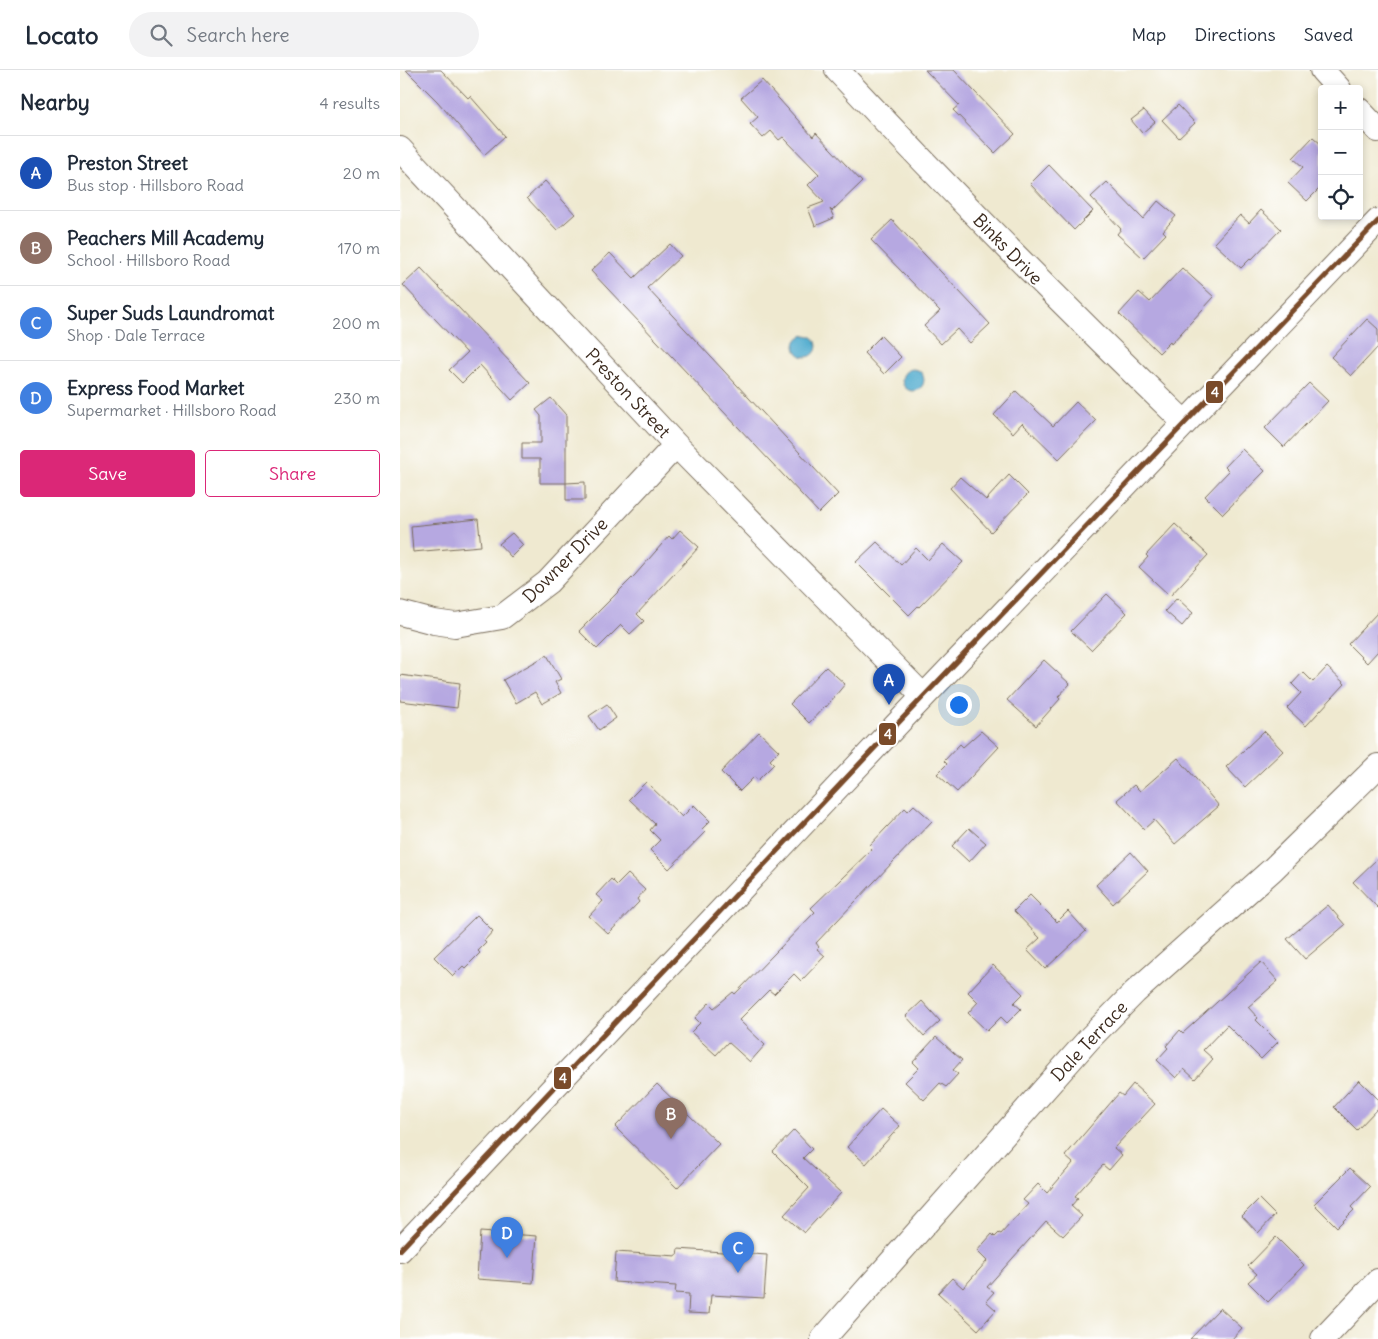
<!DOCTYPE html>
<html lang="en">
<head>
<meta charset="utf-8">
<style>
  :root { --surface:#fff; --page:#f2f2f3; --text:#1f2937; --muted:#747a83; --line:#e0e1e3; --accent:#db2777 }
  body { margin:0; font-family:Delius,sans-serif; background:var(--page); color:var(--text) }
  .controls { position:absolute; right:15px; top:15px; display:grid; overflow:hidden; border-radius:5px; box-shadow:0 2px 8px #0003 }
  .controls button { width:45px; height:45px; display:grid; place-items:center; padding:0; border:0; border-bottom:1px solid var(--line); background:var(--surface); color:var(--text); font:25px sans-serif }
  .you { position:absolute; left:558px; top:634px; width:18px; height:18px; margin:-12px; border:4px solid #fff; border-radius:50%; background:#1a73e8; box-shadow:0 0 0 8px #1a73e833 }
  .badge { display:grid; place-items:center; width:32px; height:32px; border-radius:50%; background:var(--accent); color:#fff; font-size:16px; font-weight:700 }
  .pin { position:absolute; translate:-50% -41px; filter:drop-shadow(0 1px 2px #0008) }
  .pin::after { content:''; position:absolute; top:26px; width:18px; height:15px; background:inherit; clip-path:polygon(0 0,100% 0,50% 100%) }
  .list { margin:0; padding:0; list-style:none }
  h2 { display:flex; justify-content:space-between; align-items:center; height:65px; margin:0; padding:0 20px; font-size:21px }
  h2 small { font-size:16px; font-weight:400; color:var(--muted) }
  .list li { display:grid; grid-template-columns:32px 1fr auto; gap:15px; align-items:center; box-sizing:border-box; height:75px; padding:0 20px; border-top:1px solid var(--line) }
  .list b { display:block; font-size:19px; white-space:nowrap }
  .list p { margin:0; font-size:16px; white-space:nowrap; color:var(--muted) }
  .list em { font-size:16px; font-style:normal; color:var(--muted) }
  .actions { display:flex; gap:10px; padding:15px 20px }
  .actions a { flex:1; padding:11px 0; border:1px solid var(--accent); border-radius:5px; text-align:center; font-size:18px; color:var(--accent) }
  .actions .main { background:var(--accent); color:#fff }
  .icon { flex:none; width:28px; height:28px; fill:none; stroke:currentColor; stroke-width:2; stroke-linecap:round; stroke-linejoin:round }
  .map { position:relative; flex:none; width:978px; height:1269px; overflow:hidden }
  header { display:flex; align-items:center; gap:30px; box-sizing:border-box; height:70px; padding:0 25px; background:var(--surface); border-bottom:1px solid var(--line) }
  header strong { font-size:24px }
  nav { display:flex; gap:28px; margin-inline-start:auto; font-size:18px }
  .search { width:350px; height:45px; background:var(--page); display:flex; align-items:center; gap:12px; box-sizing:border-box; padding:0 18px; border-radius:28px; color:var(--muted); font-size:19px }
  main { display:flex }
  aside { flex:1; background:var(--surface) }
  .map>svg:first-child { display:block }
</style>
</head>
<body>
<header>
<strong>Locato</strong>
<div class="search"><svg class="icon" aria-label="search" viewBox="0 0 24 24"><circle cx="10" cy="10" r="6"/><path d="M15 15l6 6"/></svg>Search here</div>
<nav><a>Map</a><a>Directions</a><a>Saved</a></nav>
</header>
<main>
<aside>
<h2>Nearby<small>4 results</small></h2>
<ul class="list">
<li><span class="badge" style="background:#1a4fb4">A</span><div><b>Preston Street</b><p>Bus stop · Hillsboro Road</p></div><em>20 m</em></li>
<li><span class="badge" style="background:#8d6e63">B</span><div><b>Peachers Mill Academy</b><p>School · Hillsboro Road</p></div><em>170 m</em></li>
<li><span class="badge" style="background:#3f7fe0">C</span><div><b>Super Suds Laundromat</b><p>Shop · Dale Terrace</p></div><em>200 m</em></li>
<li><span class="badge" style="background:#3f7fe0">D</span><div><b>Express Food Market</b><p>Supermarket · Hillsboro Road</p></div><em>230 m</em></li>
</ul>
<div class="actions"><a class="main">Save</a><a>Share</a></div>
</aside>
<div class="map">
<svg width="978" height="1269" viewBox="0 0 978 1269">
  <rect width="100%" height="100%" fill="#fff"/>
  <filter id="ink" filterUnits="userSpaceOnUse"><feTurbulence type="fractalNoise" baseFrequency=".02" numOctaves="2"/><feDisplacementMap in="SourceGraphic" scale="10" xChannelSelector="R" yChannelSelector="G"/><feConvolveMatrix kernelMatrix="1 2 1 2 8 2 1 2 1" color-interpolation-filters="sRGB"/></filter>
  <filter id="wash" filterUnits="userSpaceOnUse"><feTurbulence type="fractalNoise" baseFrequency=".0096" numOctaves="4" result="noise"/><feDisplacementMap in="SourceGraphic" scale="20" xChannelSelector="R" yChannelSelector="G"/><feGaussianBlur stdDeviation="1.12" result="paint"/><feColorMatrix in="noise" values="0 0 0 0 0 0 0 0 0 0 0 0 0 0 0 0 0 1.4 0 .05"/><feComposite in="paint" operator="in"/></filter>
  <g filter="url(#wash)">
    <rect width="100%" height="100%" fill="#efe9d0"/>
    <path fill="#50abce" stroke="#466a76" d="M395 276a11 11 0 1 1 22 0a11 11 0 1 1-22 0Z
      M502 310a11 11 0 1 1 22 0a11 11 0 1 1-22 0Z"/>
    <g id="blocks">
      <path fill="#b6a8e1" d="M6,0H41L68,28L70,26L105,66L84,85L37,31Z
        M525,0H554L615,64L595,83L553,40L559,35Z
        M362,10L413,67L416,63L462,112L432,141L430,139L434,148L415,156L408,138L424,132L408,115L419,104L383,67L379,70L371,61L363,68L350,54L358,47L341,28Z
        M778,35L795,53L779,68L762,50Z
        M744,40L755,52L742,63L731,50Z
        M913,67L922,75V116L907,131L888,113L903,97L893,88Z
        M649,95L693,141L674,160L630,114Z
        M145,111L175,144L157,160L127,128Z
        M707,112L743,149L758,131L776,146L763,161L766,164L743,188L717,164L721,159L691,127Z
        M861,140L881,159L851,190L850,189L841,198L814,173L840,145L849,153Z
        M492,150L590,254L570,273L557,259L541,274L524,256L540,241L471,170Z
        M270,174L281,186L247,218L438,424L419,443L191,201L210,183L234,208Z
        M21,198L130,313L112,330L80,295L62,313L49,300L67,283L3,215Z
        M782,198L814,227L771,274L770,272L759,283L719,244L739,222L750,232Z
        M967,249L978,259V277L951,306L931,287Z
        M481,266L501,287L484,304L464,283Z
        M909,313L928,331L884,377L865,358Z
        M616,321L653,356L676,332L696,351L659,389L622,353L613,363L594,345Z
        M151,328L166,345V413H140V389H122V373H141V346L136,340Z
        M842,379L865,401L823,444L805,426L829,401L825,397Z
        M609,405L628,424L591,462L550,418L560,407L586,430Z
        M185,412V430H166V413Z
        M78,449L81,476L13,482L11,456Z
        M775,454L808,485L770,526L739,497L748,487L746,485Z
        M280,460L299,477L237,544L244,551L230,564L221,555L197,579L179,561L235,505L269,466L272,469Z
        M112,463L123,475L111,487L99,474Z
        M477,472L501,495L516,478L528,490L543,474L563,492L519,537L518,536L509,545L456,492Z
        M707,524L727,543L691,580L671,561Z
        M777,528L793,543L782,556L765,541Z
        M978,542V581L967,593L948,574Z
        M147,585L161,609L155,612L161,623L142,634L135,622L116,633L103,610Z
        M644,590L670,614L658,627L660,629L636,656L607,630Z
        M426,597L445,614L426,637L425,636L409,653L390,634Z
        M927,597L945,614L906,656L887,638L901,623L892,614L903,602L913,612Z
        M0,605L60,613L57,638L0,631Z
        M207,634L216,648L199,660L189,646Z
        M581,661L599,677L557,722L537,704L547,694L544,691L560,674L563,677Z
        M864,661L883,681L845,717L826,697Z
        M359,662L379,681L370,690L374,694L358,710L354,707L340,721L321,702Z
        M778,688L819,736L775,774L754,750L744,759L717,730L734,715L740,721Z
        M246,712L282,747L294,735L310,751L302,759L305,762L269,799L250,780L260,770L250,760L255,754L229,729Z
        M514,735L532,751L416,873L419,877L417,879L425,886L401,911L394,904L374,924L369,920L339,950L365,975L350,992L328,972L316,985L291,962L300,953L295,948L309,933L314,938L333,922L335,924L415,842L411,838L472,779L469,776L505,738L508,741Z
        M569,758L586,773L569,792L552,776Z
        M731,782L748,801L713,834L696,815Z
        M978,788V838L953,812Z
        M228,804L245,820L237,829L239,832L208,864L189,846L203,831L196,825L211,809L217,815Z
        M630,825L657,852L668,841L686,861L645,899L627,880L640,868L614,841Z
        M928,835L945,855L905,889L887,869Z
        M77,845L93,861L84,871L86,873L78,881L80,883L65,898L63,896L53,906L34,887Z
        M861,892L878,911L848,937L858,948L856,950L878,972L861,989L827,955L803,980L813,989L795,1009L784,999L776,1008L757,990L768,978L766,976L780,960L783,963Z
        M593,895L623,924L614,933L621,939L607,953L601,947L587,961L568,943L578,932L568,922Z
        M522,931L540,951L524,966L506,946Z
        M536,967L562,990L553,1000L558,1004L546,1017L540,1013L524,1030L505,1012L519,998L513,992Z
        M959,1010L978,1029V1038L957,1060L934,1037Z
        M257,1014L319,1074L277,1118L215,1057Z
        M733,1014L755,1034L714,1078L722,1085L709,1100L703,1095L675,1126L678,1128L671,1136L682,1146L663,1166L646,1151L587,1217L594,1222L586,1231L596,1240L578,1260L538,1223L552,1208L563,1218L587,1191L577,1181L592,1164L595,1167L599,1163L601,1164L628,1134L623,1130L638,1114L647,1123L673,1093L665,1086L719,1023L723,1026Z
        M481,1039L500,1056L466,1094L447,1077Z
        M394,1060L412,1079L403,1088L441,1123L404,1163L384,1145L409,1118L373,1082Z
        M950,1098L970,1117L951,1137L954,1140L937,1157L914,1134Z
        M859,1129L875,1145L858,1163L842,1146Z
        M80,1162L137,1166L133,1213L77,1209Z
        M876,1167L904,1195L868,1232L848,1212L857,1204L848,1196Z
        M278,1179L367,1185L364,1228L311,1225L309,1244L288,1243L289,1224L275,1223L276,1216L214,1212L216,1182L277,1186Z
        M820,1238L842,1258L832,1269H790Z"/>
    </g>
  </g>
  <g filter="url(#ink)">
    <use href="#blocks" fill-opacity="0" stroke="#7a6d5c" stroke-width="1"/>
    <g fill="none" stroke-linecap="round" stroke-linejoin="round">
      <g stroke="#7a6d5c" stroke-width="26">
        <path id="minor" d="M437,0C550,121 666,238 785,353
          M922,0L939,19
          M959,40L978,60
          M0,79L276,375L523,626
          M0,543L34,552L55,555L102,547L148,512L276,375
          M0,1180L502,649L978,151
          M423,1269L689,969L735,922L873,799L978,696
          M923,1269L978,1211"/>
      </g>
      <use href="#minor" stroke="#fff" stroke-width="24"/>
      <g stroke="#fff" stroke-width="9">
        <path id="bus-1" d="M0,1180L502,649L978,151"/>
      </g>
      <use href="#bus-1" stroke="#7a4b2a" stroke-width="5"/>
    </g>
  </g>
  <g text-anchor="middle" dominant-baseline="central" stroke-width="4" stroke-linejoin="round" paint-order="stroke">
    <g font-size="18" fill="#3b2a1e" stroke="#fff">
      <text transform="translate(608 179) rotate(46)">Binks Drive</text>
      <text transform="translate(228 323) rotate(47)">Preston Street</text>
      <text transform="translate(165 490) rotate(-45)">Downer Drive</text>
      <text transform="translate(689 971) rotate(-47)">Dale Terrace</text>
    </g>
  </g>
  <g stroke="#fff" stroke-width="2">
    <rect x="805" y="310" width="19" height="24" rx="5" fill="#7a4b2a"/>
    <rect x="478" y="652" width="19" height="24" rx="5" fill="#7a4b2a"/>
    <rect x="153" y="996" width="19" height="24" rx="5" fill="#7a4b2a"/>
  </g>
  <g font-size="14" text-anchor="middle" font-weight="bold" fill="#fff">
    <text x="815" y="327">4</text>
    <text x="488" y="669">4</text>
    <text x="163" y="1013">4</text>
  </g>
</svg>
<div class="controls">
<button>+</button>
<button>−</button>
<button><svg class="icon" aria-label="locate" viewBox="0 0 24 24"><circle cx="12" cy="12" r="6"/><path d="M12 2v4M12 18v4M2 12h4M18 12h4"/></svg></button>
</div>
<div class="you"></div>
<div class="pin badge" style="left:489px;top:635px;background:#1a4fb4">A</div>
<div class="pin badge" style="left:271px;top:1069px;background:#8d6e63">B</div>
<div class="pin badge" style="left:338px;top:1203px;background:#3f7fe0">C</div>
<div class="pin badge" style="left:107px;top:1188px;background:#3f7fe0">D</div>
</div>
</main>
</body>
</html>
